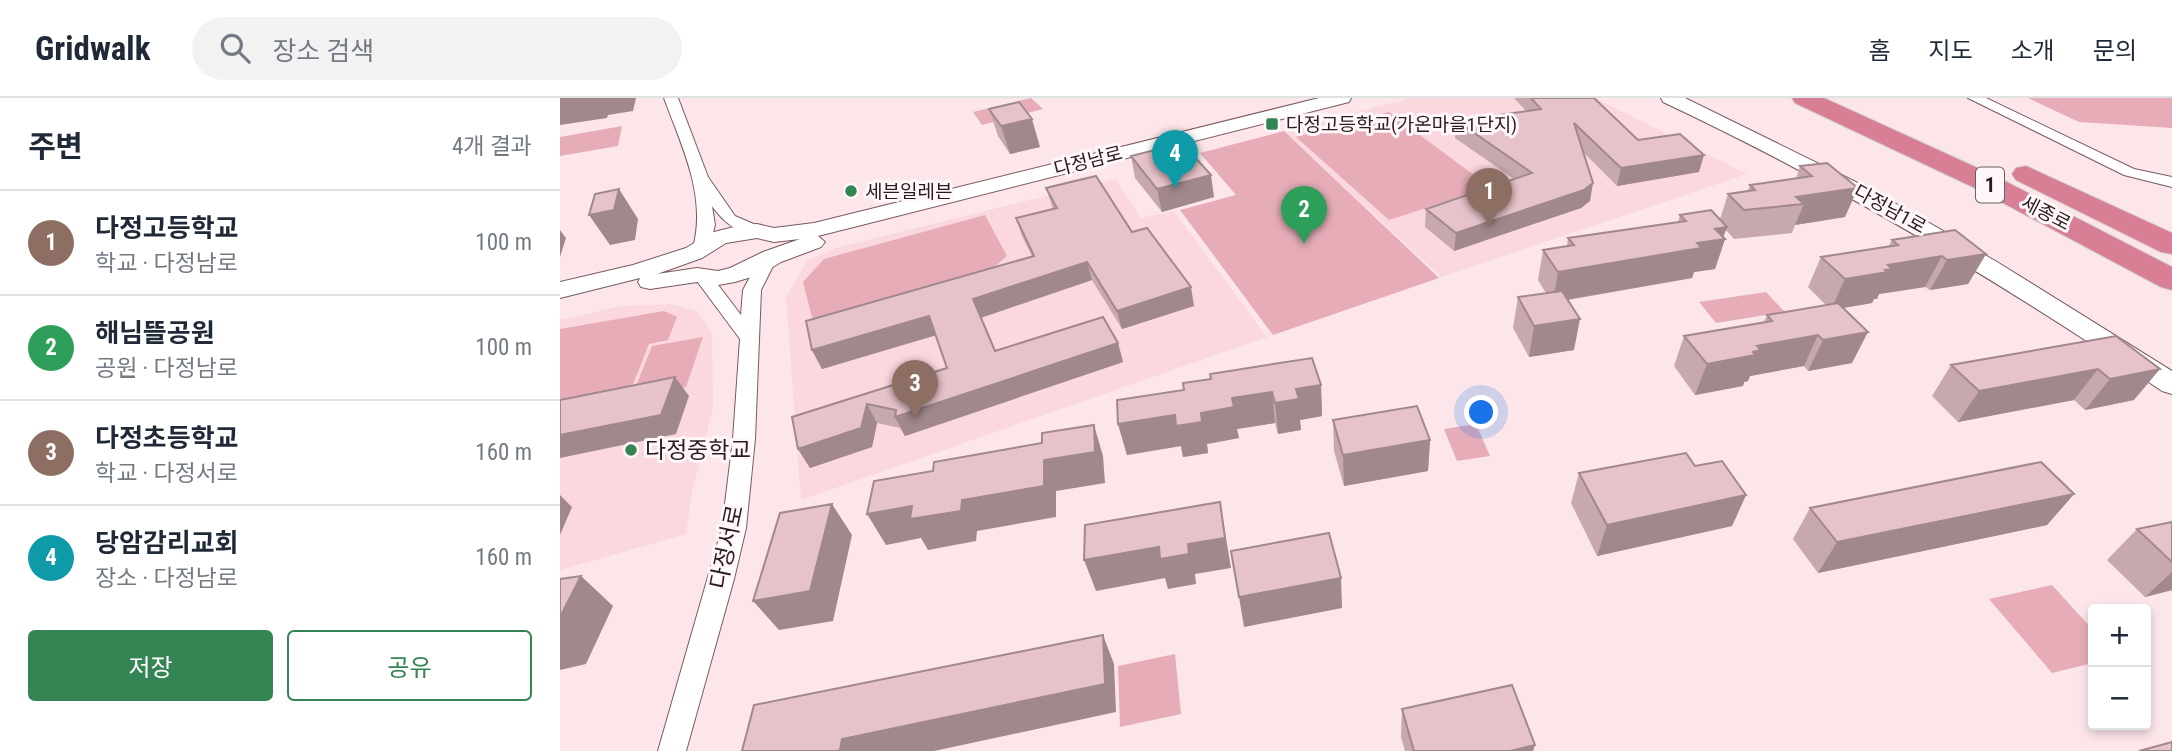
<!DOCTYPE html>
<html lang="ko">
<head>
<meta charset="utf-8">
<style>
  :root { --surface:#fff; --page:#f2f2f3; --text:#1f2937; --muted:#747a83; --line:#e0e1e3; --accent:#348454 }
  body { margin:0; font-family:"Roboto Condensed","Noto Sans KR",sans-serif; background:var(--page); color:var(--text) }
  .controls { position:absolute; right:21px; bottom:21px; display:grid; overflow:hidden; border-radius:7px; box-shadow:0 4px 10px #0003 }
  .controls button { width:63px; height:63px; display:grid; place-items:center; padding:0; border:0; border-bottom:2px solid var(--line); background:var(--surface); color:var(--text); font:35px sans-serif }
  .you { position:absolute; left:922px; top:315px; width:24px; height:24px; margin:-18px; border:5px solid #fff; border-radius:50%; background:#1a73e8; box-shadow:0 0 0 10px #1a73e833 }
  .badge { display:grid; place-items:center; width:46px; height:46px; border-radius:50%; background:var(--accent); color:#fff; font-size:23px; font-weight:700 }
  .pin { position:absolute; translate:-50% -58px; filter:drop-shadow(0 2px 4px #0008) }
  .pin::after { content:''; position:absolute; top:37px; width:24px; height:21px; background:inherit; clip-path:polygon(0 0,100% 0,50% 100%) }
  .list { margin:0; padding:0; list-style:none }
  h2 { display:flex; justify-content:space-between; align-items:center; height:91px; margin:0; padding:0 28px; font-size:30px }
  h2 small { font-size:23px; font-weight:400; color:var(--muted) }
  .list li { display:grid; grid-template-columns:46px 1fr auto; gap:21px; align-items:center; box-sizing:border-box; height:105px; padding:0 28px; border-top:2px solid var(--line) }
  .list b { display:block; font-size:26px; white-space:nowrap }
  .list p { margin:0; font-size:23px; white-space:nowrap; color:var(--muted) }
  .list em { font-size:23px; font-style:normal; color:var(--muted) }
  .actions { display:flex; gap:14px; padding:21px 28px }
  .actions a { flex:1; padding:16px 0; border:2px solid var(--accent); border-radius:7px; text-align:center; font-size:24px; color:var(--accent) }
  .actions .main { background:var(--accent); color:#fff }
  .icon { flex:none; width:38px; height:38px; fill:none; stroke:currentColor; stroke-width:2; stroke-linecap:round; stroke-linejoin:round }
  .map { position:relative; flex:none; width:1612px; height:653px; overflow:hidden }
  header { display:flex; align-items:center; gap:42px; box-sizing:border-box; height:98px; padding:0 35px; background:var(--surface); border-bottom:2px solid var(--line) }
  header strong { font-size:33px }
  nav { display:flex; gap:38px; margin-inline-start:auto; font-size:24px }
  .search { width:490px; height:63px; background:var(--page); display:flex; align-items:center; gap:18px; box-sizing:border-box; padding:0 24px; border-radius:38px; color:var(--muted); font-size:26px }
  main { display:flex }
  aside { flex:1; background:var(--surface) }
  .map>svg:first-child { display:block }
</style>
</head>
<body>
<header>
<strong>Gridwalk</strong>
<div class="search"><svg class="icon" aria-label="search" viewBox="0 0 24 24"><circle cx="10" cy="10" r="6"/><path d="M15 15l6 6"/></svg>장소 검색</div>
<nav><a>홈</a><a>지도</a><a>소개</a><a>문의</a></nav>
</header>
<main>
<aside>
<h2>주변<small>4개 결과</small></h2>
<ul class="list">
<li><span class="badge" style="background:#8d6e63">1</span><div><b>다정고등학교</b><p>학교 · 다정남로</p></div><em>100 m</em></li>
<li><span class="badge" style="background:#2e9e5b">2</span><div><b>해님뜰공원</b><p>공원 · 다정남로</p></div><em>100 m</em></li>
<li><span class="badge" style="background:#8d6e63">3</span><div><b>다정초등학교</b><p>학교 · 다정서로</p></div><em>160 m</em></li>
<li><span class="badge" style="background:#0f9aa8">4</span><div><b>당암감리교회</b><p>장소 · 다정남로</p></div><em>160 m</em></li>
</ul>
<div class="actions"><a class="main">저장</a><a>공유</a></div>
</aside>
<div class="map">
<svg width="1612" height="653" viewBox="0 0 1612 653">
  <rect width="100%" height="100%" fill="#fce6ea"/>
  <path fill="#fbd7de" d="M852,0H1035L1187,76L881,179L724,33Z
    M555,81L581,120L614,113L707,239L241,402L226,199L247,163L275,150Z
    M111,206L137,213L152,235L153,311L132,393L126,436L0,472V222L62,208Z"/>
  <path fill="#e6adb9" d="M471,0L483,11L422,27L413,14Z
    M1468,0H1612V30L1519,24Z
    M829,14L930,89L829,122L736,39Z
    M62,28L58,48L0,58V39Z
    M724,33L879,180L713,237L620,112L676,97L640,55Z
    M425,117L447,158L432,171L253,223L243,184L264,161Z
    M1206,194L1225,214L1156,225L1139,204Z
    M104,213L117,219L108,242L89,246L68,299L0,312V231Z
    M143,239L126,289L72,298L92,248Z
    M916,326L930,358L897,363L884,331Z
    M1492,487L1533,532V565L1492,575L1429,501Z
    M615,556L621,616L560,629L558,568Z"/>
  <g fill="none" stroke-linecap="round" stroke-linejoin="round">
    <g stroke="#785a60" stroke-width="2">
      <path id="street" d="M104,0H118L148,79L175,118L203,130L205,133L203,136C183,141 162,123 152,108L155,127L149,150L141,155L135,154L133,150C147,98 122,49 104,0Z
        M1408,0H1426L1574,71L1612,79V89L1564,77Z
        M206,159L215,164L201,192L195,341L186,430L174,481L126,653H98L162,430L173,341L180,241L134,179L143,174L149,175L181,217L183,192L200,160Z"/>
    </g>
    <g stroke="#785a60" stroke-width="2">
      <path id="secondary" d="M759,0H791L789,4L258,138L265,144L261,149L221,164L201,176L175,184L158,187L137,184L90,191L81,189L78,184L80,180L0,200V184L73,167L126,150L150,135L178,128L197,126L214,130L254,125ZM197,140L214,144L240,141L203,154L170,170L158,173L137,170L97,176L142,160L166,145Z
        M1101,0H1125L1312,92L1437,164L1612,273V296L1602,293C1442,185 1278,86 1103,4Z"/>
    </g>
    <g stroke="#d0cdce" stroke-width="2">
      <path id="highway" d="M1232,0H1264L1435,78L1612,169V192L1601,189L1415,90L1235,5Z
        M1466,68L1612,135V156L1601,154L1456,82L1452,76L1456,70Z"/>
    </g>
    <use href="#street" fill="#fff" fill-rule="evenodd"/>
    <use href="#secondary" fill="#fff" fill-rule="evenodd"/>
    <use href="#highway" fill="#d87e95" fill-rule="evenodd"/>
  </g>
  <path fill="#c6a8ae" d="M954,0H1034L1078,42L1139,74L1057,88L1023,54L1030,103L1021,110L894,153L865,129L866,111L954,81L895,40L897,23L966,13Z
    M429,11L480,49L450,56L438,38Z
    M571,58L654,99L602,114L575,80Z
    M1267,65L1285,119L1235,127L1232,135L1174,141L1166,132L1163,139L1165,141L1155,171L1134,174L1132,180L1008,202L1014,252L969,259L953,230L958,199L986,195L978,182L983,152L1007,148L1008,140L1118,124L1120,117L1160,121L1168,96L1188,93L1190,87L1236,81L1240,68Z
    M486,90L572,134L634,208L562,231L532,182L421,220L435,253L558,245L563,264L345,338L340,330L317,325L312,349L250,370L238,351L232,319L387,270L375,237L262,271L252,252L472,158L462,138L456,120L493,111Z
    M1332,142L1426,156L1408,186L1370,192L1365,189L1319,196L1317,201H1314L1312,205L1283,210L1292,265L1248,273L1244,268L1190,278L1188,283L1184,284L1183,288L1135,297L1114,268L1124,238L1204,224L1207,217L1266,207L1248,189L1261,159L1329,148Z
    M1556,238L1574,302L1525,312L1514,302L1398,324L1372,298L1391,267Z
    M761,287L762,318L740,322L741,332L718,336L715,325L677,331L679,340L647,346L648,355L623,359L621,348L567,357L558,326Z
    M773,322L870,342L868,373L784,388L774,353Z
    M1135,368L1186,397L1172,428L1037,458L1011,405L1019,375Z
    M1514,396L1487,427L1258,475L1233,441L1250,410Z
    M1612,424V492L1585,499L1547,462L1577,431Z
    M842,611L973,653H845L841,639Z"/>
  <path fill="#a1888d" d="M0,0H76L73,13L48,17L47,20L0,27Z
    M472,21L480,49L450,56L441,28Z
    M1144,57L1139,74L1057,88L1061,70Z
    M651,77L654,99L602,114L597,91Z
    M1033,85L1030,103L1021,110L894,153L896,135Z
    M1298,90L1285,119L1235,127L1244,106L1236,99Z
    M59,91L78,121L75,142L50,147L29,117Z
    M1167,129L1162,142L1165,141L1155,171L1134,174L1132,180L993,204L998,174L1137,145L1155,131Z
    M0,132L6,140L0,159Z
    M1426,156L1408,186L1370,192L1387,162Z
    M1382,158L1365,189L1319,196L1317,201H1314L1312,205L1271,212L1285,181L1328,167Z
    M527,164L532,182L420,220L413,201Z
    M631,189L634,208L562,231L557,213Z
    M369,218L377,237L262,271L252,252Z
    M1020,221L1014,252L969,259L974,228Z
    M1308,234L1292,265L1248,273L1263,242Z
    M1258,237L1244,268L1190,278L1188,283L1184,284L1183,288L1135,297L1147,266L1197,248Z
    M558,245L563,264L345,338L335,319Z
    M1538,271L1514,302L1398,324L1419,293Z
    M1600,271L1574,302L1525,312L1550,281Z
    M115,279L129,298L116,336L0,360V337Z
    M761,287L762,318L740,322L741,332L718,336L715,305L736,291Z
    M712,294L715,325L677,331L679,340L647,346L648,355L623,359L621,348L567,357L558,326L615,317L672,300Z
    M307,306L317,325L312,349L250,370L238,351Z
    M534,327L543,358L545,385L496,393V419L417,433L416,443L368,452L361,440L326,447L307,416L352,408L402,402L484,362Z
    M870,342L868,373L784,388L783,357Z
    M1514,396L1487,427L1258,475L1277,444Z
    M0,397L12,409L0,437Z
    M1186,397L1172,428L1037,458L1047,427Z
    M660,404L671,470L635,476L636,486L608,491L605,480L536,493L524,462L599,449L628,446Z
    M272,406L292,437L273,523L219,532L193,503Z
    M1612,474V492L1585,499Z
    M21,478L53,508L26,566L0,572V519Z
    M781,480L782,510L684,529L679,499Z
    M543,537L554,566L556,614L374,653H276L282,641Z
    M975,647L973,653H950Z"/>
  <path fill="#e6c3ca" stroke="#a1888d" stroke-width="2" d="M971,0H1034L1078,42L1120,36L1144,57L1061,70L1014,25L1033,85L1024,92L896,135L866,111L972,75L897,23L981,11Z
    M459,4L472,21L441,28L429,11Z
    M622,45L651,77L597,91L571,58Z
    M1267,65L1298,90L1236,99L1244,106L1184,112L1168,96L1195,92L1190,87L1252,78L1240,68Z
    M536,78L572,134L587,130L631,189L557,213L527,164L413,201L435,253L543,219L558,245L335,319L336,312L307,306L301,330L238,351L232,319L387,270L369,218L252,252L246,223L474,158L456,120L497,110L486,90Z
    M59,91L54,112L29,117L35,96Z
    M1151,112L1167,129L1155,131L1165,141L1137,145L1141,150L998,174L983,152L1014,147L1008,140L1126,123L1120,117Z
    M1395,132L1426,156L1387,162L1382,158L1328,167L1332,171L1325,172L1328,174L1285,181L1261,159L1338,147L1332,142Z
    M1002,193L1020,221L974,228L958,199Z
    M1278,205L1308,234L1263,242L1258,237L1197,248L1201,252L1193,254L1195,257L1147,266L1124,238L1212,223L1207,217Z
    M1556,238L1600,271L1550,281L1538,271L1419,293L1391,267Z
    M752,260L761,287L736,291L739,301L715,305L712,294L672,300L674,309L641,315L642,324L616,328L615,317L558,326L557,302L624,292L623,285L651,281L650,276Z
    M115,279L101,317L0,337V302Z
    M857,308L870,342L783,357L773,322Z
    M534,327L535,354L484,362V388L402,402L401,413L350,421L352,408L307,416L314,383L373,373L374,364L482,345V335Z
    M1126,355L1135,368L1162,363L1186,397L1047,427L1019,375Z
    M1481,364L1514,396L1277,444L1250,410Z
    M660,404L665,440L628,446L629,456L600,461L599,449L524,462L525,427Z
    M272,406L250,493L193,503L220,415Z
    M1612,424V464L1577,431Z
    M769,435L781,480L679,499L671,453Z
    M21,478L0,519V481Z
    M543,537L545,586L282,641L280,652L276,653H182L194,607Z
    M952,587L975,647L950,653H854L842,611Z
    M1612,644V653H1579Z"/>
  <g fill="#348454" stroke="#fff7f9" stroke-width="2.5">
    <rect x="705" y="19" width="14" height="14" rx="3.5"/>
    <circle cx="291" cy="93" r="7"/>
    <circle cx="71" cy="352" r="7"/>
  </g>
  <g text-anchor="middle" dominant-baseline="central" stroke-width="6" stroke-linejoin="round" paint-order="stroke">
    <g font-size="19" fill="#291c1f" stroke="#fff7f9" text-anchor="start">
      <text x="726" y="26">다정고등학교(가온마을1단지)</text>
      <text x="305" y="93">세븐일레븐</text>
    </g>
    <g font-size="19" fill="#291c1f" stroke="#fff7f9">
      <text transform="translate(528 63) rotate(-14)">다정남로</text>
      <text transform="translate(1330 111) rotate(29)">다정남1로</text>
      <text transform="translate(1486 115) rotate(27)">세종로</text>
    </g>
    <rect fill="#fff7f9" stroke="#695e60" stroke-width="2" x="1416" y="69.5" width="28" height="35" rx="5"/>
    <g font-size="21" font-weight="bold" fill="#291c1f">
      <text x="1430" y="87">1</text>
    </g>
    <g font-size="23" fill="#291c1f" stroke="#fff7f9" text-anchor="start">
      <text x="85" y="352">다정중학교</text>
    </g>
    <g font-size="23" fill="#291c1f" stroke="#fff7f9">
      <text transform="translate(167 449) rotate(-78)">다정서로</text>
    </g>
  </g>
</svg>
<div class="controls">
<button>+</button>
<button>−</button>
</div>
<div class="you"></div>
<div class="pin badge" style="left:929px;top:128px;background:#8d6e63">1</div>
<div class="pin badge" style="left:744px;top:146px;background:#2e9e5b">2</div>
<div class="pin badge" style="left:355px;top:320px;background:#8d6e63">3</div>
<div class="pin badge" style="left:615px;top:90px;background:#0f9aa8">4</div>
</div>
</main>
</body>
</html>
